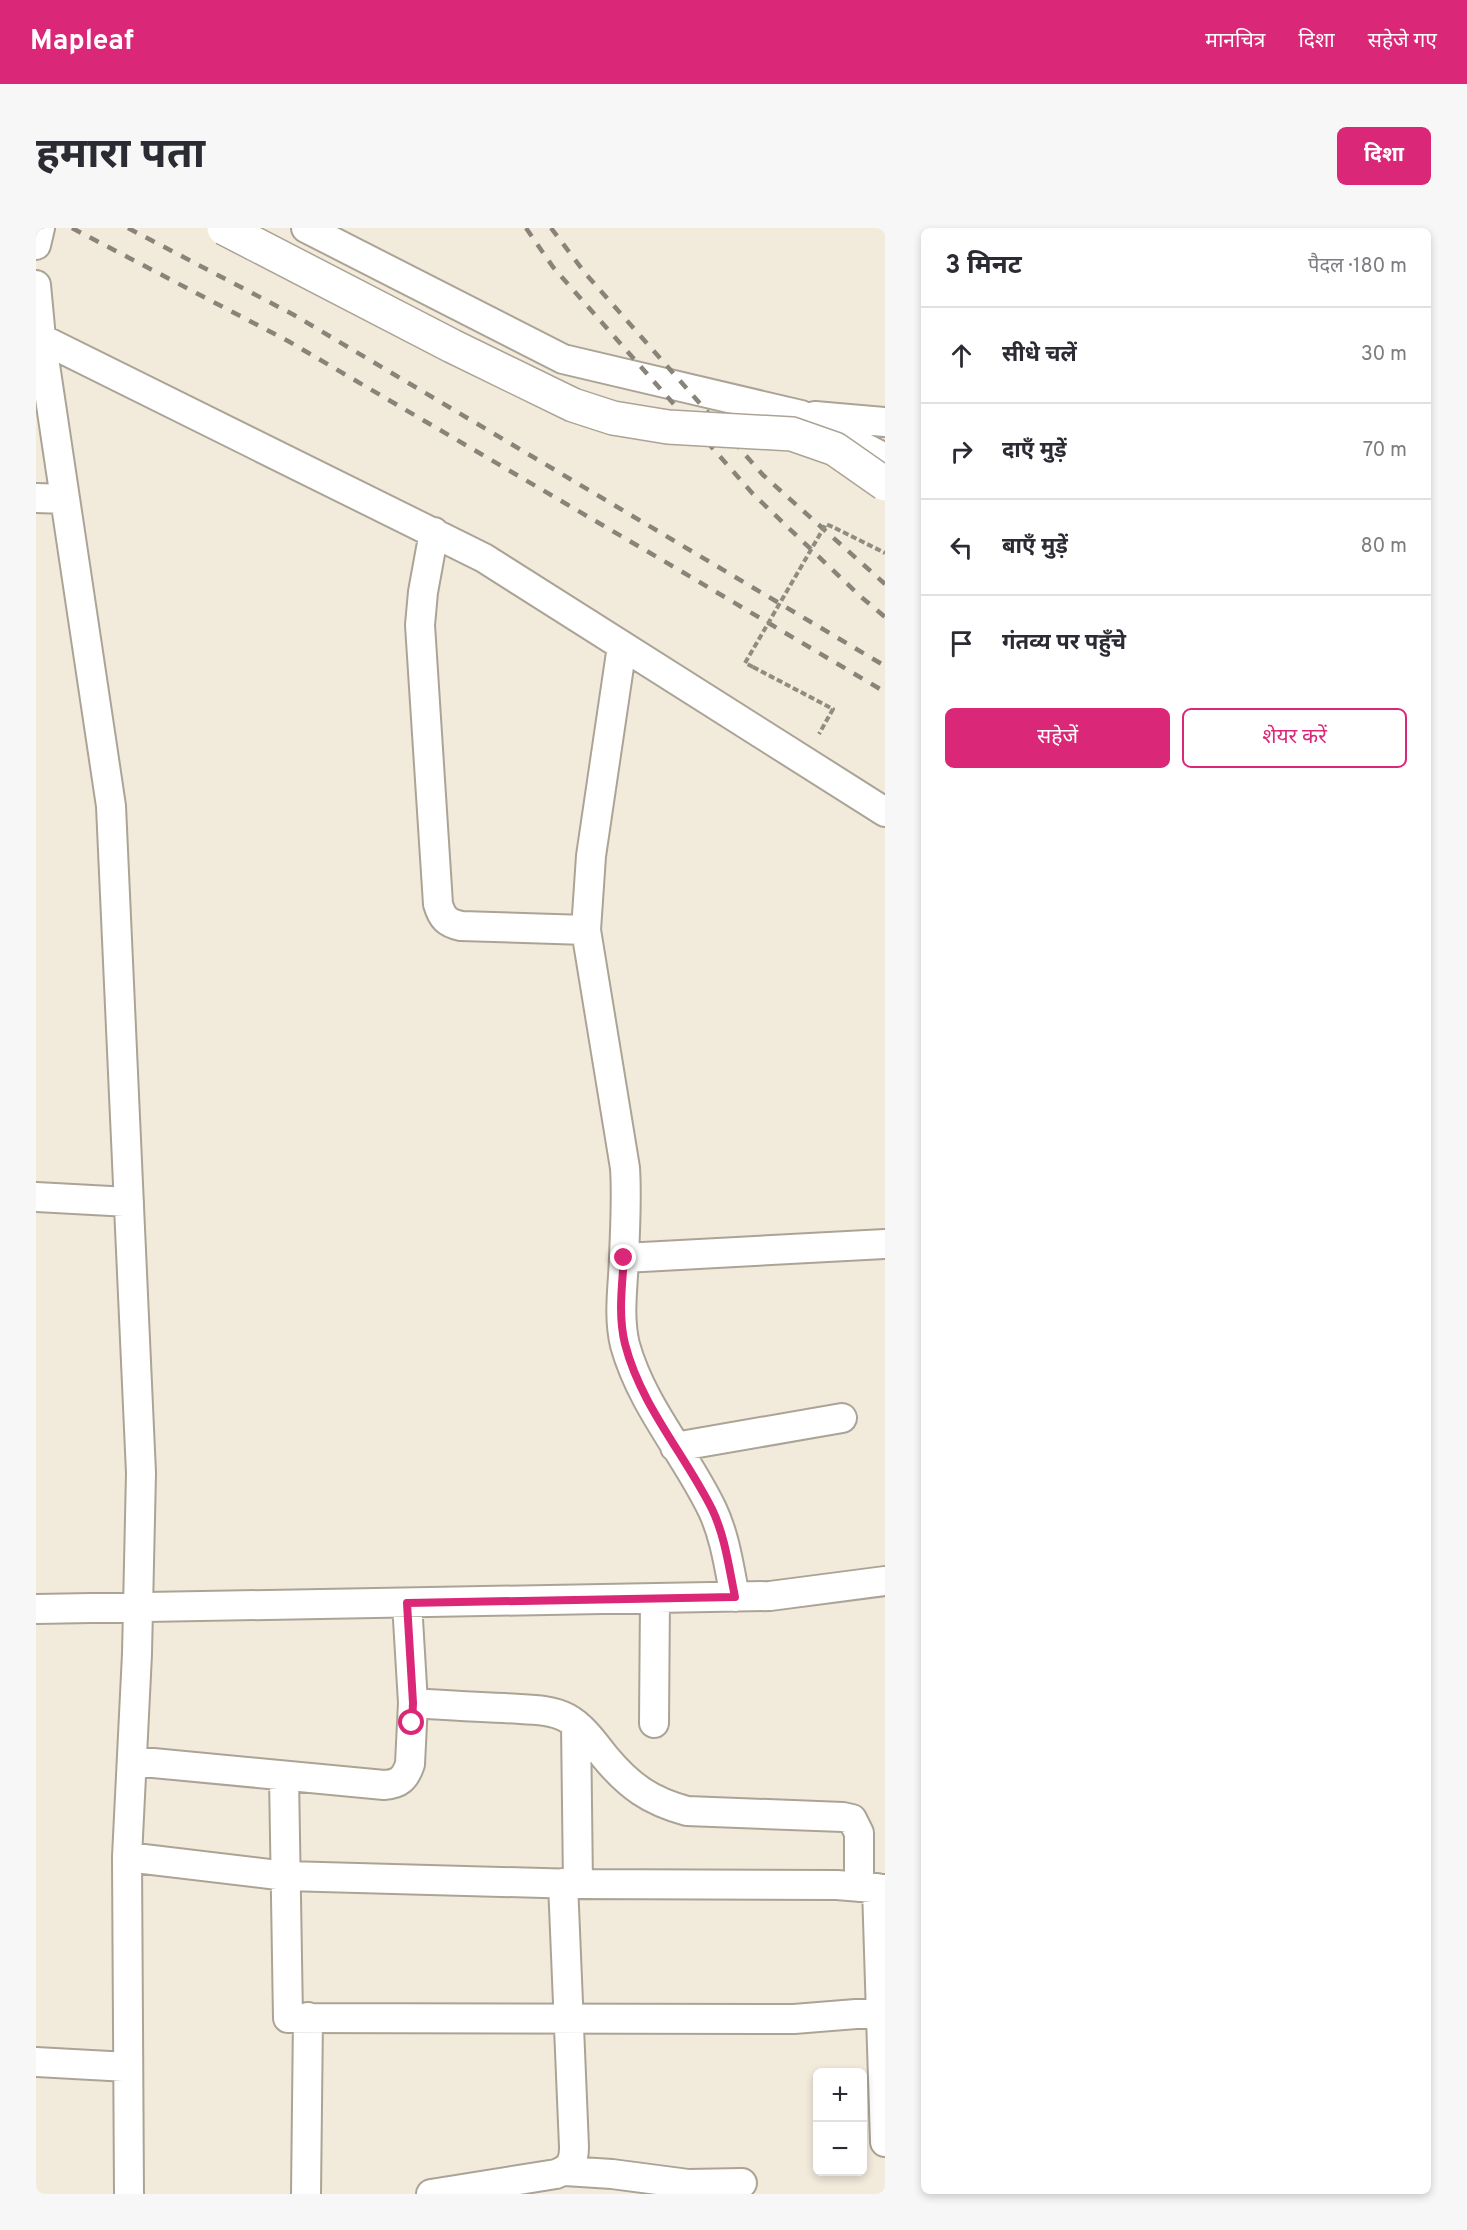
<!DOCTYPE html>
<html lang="hi">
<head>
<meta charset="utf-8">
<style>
  :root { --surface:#fff; --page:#f7f7f7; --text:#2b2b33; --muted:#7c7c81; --line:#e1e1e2; --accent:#db2777 }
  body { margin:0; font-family:Overpass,"Noto Sans Devanagari",sans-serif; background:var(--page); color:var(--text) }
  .controls { position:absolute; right:18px; bottom:18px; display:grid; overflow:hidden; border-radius:9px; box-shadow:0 3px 9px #0003 }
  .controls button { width:54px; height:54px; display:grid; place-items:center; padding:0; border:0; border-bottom:2px solid var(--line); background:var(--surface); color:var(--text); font:30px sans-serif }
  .stop { position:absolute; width:18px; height:18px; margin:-14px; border:4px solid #db2777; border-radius:50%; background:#fff }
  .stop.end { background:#db2777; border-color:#fff; box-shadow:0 2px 6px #0008 }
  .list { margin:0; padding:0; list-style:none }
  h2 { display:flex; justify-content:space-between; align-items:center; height:78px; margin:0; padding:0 24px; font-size:26px }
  h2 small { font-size:20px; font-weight:400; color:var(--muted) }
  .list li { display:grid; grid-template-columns:39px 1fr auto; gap:18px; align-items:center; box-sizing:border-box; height:96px; padding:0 24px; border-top:2px solid var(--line) }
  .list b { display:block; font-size:22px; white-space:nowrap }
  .list em { font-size:20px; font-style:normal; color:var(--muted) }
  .actions { display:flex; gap:12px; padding:18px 24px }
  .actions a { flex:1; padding:14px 0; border:2px solid var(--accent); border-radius:9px; text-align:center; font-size:21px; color:var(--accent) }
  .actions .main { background:var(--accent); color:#fff }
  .icon { flex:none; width:33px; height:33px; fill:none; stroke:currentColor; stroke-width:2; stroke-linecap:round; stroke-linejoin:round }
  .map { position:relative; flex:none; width:849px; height:1966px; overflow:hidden; border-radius:9px }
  header { display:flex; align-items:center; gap:36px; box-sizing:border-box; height:84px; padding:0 30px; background:var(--accent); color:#fff }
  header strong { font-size:28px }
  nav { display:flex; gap:33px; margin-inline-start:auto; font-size:21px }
  .intro { display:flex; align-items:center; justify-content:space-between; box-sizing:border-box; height:144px; padding:0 36px }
  h1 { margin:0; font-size:42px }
  .button { padding:15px 27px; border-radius:9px; background:var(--accent); color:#fff; font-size:21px; font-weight:700 }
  main { display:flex; gap:36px; padding:0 36px }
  aside { flex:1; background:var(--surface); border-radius:9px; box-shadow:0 3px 9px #0003 }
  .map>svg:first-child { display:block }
</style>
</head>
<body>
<header>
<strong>Mapleaf</strong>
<nav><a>मानचित्र</a><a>दिशा</a><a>सहेजे गए</a></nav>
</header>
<div class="intro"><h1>हमारा पता</h1><a class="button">दिशा</a></div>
<main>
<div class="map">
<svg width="849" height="1966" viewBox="0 0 849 1966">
  <rect width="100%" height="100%" fill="#f2eadb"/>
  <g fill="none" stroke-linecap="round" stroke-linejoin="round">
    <g stroke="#aba496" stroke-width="32">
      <path id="street" d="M270,0L527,131L765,187L849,230
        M0,17L4,0
        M0,57L5,110L75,578L105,1245L101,1426L91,1629L93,1966
        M0,108L448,330L849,584
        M779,188L849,194
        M0,270L29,271
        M398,304L387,364L384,397L402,676C406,690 411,695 425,698L550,702
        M586,418L555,628L550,702L589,940C591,970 589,1000 588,1030C587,1059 582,1088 589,1117C606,1178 649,1225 676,1281C689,1308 693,1339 699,1369
        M0,969L93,974
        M588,1030L849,1016
        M639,1219L806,1190
        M0,1381L734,1368L849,1353
        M377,1475C407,1477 438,1479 468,1480C488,1482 513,1480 531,1490C547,1499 558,1515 569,1529C593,1558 614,1573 651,1583L807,1589L816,1591L823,1605V1659
        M618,1495L619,1370
        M540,1496L542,1656
        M96,1533L348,1557C363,1556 369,1551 374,1536L377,1475L371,1375
        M248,1548L252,1790L758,1791L845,1784
        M91,1629L250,1648L542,1656L801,1657L849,1661
        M841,1660L849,1914
        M0,1834L92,1839
        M529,1943L576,1946L652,1956L706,1955
        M270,1966L272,1789
        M395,1966L520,1946C534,1941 538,1934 538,1919L527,1655"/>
    </g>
    <path stroke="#918c81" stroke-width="4" stroke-dasharray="6 3" stroke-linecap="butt" d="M799,300L849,325
      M717,439L797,481L783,506"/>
    <use href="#street" stroke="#fff" stroke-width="28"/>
    <path stroke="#89847a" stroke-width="4.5" stroke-dasharray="10 10" stroke-linecap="butt" d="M36,0L252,113L638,339L849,464
      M92,0L258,87L849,438
      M490,0L517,39L717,266L824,368L849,389
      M515,0L549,45L727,247L849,356"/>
    <g stroke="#aba496" stroke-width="36" stroke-linecap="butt">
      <path id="secondary-bridge" d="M188,0L416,118L537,177L577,190L632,199L756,206L799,221L849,256"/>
    </g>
    <path stroke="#918c81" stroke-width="4" stroke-dasharray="6 3" stroke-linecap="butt" d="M717,439L709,435L790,296L799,300"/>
    <use href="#secondary-bridge" stroke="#fff" stroke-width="33"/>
  </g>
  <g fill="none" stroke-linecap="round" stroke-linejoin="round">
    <path stroke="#db2777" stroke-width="8" d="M376,1495L377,1475L371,1375L699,1369C693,1340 689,1308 676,1281C648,1225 605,1178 589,1116C582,1088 586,1058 588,1030"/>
  </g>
</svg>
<div class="controls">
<button>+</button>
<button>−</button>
</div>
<div class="stop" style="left:376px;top:1495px"></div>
<div class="stop end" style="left:588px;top:1030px"></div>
</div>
<aside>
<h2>3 मिनट<small>पैदल · 180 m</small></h2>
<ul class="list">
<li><svg class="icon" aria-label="ahead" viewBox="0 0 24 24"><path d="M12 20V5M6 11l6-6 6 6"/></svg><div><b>सीधे चलें</b></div><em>30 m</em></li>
<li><svg class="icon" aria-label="right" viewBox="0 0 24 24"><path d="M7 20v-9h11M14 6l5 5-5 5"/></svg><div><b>दाएँ मुड़ें</b></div><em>70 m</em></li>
<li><svg class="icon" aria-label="left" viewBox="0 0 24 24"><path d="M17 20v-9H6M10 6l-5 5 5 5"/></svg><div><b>बाएँ मुड़ें</b></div><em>80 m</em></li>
<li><svg class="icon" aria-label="arrive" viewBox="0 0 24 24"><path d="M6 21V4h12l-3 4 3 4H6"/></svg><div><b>गंतव्य पर पहुँचे</b></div></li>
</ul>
<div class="actions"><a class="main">सहेजें</a><a>शेयर करें</a></div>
</aside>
</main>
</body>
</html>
